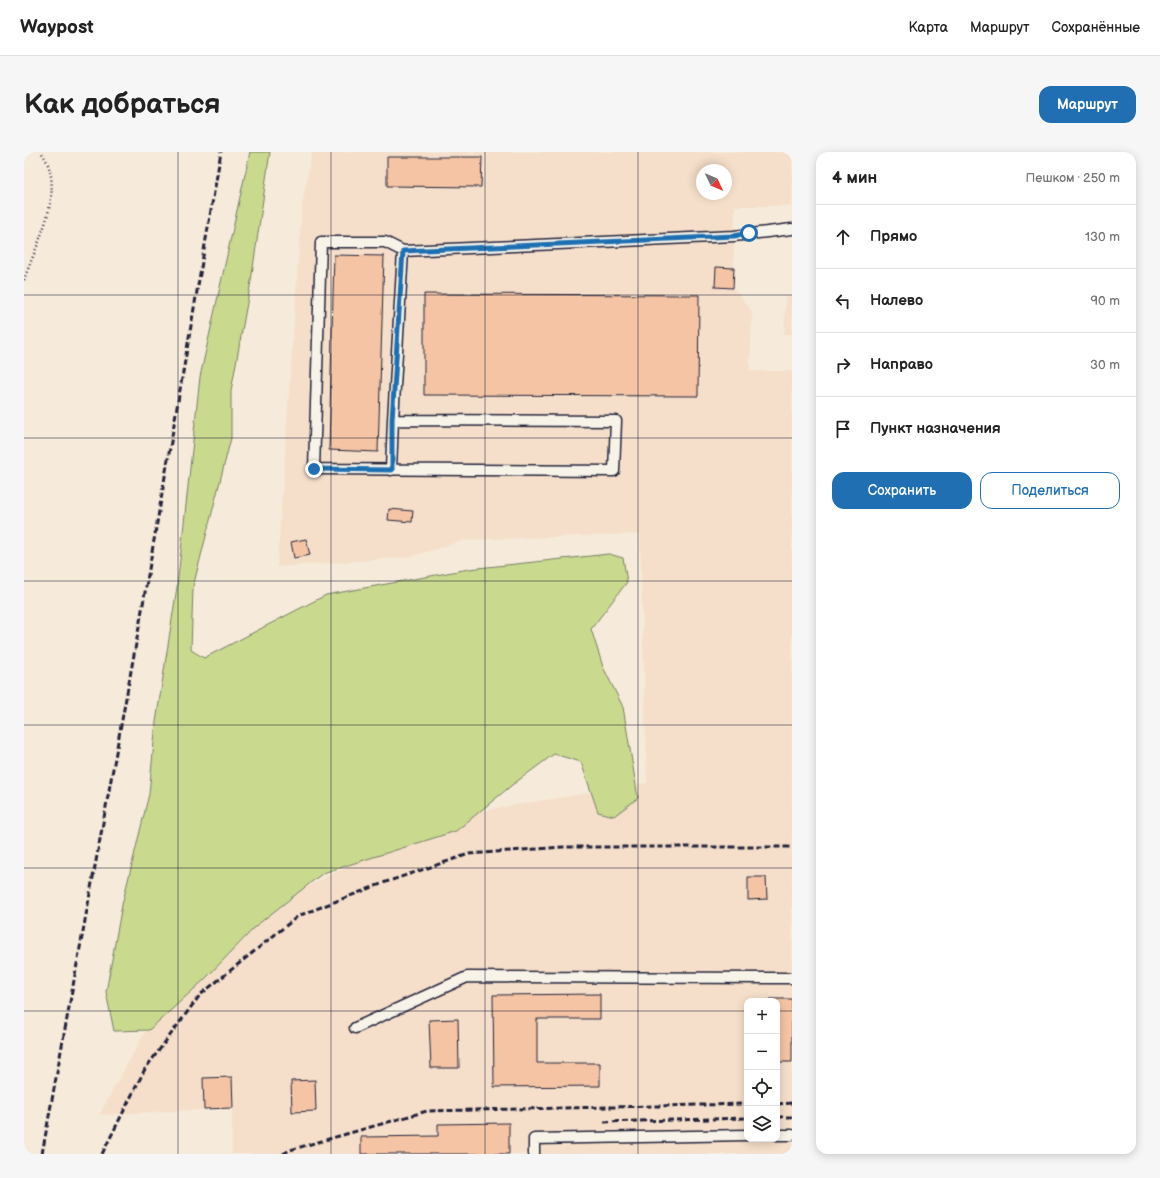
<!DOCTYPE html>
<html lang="ru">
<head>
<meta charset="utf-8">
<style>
  :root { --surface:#fff; --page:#f6f6f6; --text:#222; --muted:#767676; --line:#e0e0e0; --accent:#1f6fb2 }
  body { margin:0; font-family:"Balsamiq Sans",sans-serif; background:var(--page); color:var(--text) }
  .controls { position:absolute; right:12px; bottom:12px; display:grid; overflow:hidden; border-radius:8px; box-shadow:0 2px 10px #0003 }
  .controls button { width:36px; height:36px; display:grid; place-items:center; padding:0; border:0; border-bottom:1px solid var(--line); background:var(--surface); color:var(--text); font:20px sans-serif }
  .compass { position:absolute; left:672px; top:12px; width:36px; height:36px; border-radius:50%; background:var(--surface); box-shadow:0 2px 10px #0003; rotate:134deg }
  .stop { position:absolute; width:12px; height:12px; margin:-9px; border:3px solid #1f6fb2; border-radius:50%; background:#fff }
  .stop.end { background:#1f6fb2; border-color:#fff; box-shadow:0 1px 4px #0008 }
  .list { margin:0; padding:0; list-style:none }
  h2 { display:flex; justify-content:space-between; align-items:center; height:52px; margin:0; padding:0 16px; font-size:17px }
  h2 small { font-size:13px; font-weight:400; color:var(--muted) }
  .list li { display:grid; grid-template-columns:26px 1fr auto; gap:12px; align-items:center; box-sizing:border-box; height:64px; padding:0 16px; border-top:1px solid var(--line) }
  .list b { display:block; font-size:15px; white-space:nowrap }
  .list em { font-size:13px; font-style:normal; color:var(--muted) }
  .actions { display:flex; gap:8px; padding:12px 16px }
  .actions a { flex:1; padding:9px 0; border:1px solid var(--accent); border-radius:12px; text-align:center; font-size:14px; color:var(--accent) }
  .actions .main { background:var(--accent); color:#fff }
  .icon { flex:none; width:22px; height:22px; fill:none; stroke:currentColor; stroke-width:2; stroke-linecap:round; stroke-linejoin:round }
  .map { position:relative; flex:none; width:768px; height:1002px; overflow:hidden; border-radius:12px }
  header { display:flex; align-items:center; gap:24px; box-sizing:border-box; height:56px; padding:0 20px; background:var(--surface); border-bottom:1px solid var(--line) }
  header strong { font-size:19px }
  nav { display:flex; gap:22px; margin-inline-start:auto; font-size:14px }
  .intro { display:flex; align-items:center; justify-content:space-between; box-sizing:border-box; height:96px; padding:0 24px }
  h1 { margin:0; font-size:28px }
  .button { padding:10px 18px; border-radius:12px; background:var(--accent); color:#fff; font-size:14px; font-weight:700 }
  main { display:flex; gap:24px; padding:0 24px }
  aside { flex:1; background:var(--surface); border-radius:12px; box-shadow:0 2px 10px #0003 }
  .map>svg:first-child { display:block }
</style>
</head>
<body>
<header>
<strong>Waypost</strong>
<nav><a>Карта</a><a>Маршрут</a><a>Сохранённые</a></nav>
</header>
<div class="intro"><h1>Как добраться</h1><a class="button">Маршрут</a></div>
<main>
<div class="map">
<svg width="768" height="1002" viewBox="0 0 768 1002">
  <rect width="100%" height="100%" fill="#f6eada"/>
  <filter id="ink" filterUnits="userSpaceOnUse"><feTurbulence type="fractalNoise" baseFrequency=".025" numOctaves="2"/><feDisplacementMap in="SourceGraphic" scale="8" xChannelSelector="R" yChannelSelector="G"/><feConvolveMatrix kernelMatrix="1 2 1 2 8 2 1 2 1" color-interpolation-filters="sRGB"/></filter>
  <g filter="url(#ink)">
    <path fill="#f5dfca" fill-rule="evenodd" d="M288,0H768V54H711L709,135L728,159L726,219H768V1002H208V956L75,963L135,855L238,757L425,664L623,631L616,382L441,388L386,405L253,415L278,53ZM678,18H702V42H678ZM723,849H753V987H723Z
      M762,144H768V182H760Z"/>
    <path fill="#c9da8f" stroke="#767e65" d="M226,0H246L227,129L207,239V286L169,435L167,498L180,506L302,443L445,417L585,402L599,406L603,430L567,477L579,515L599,555L614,646L590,664L574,660L557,610L530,602L488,633L432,679L299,721L233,773L181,827L125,878L90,879L82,840L98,753L125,642L132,570L153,435L176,225Z"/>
    <path fill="#f4c4a4" stroke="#22223b" d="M363,5H458L457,35L363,34Z
      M310,103L360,104L354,300L305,298Z
      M692,115L710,116L709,136L691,135Z
      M400,142L675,143L674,244L400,243Z
      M365,357L389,359L388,370L364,368Z
      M282,387L286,403L270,406L267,390Z
      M724,725H742L743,747L724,748Z
      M576,842V867H513V911H576V934L470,935L469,843Z
      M746,847H768V910H753V849H746Z
      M434,867L435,916H407L405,868Z
      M208,925L209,956L180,957L179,926Z
      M291,928L292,959L268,960L267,929Z
      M485,971V1002H337V985L414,984V972Z"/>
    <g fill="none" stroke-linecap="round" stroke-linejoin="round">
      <g stroke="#22223b" stroke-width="13">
        <path id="service" d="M379,99L369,268L592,269L590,319L290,317L297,90H361L379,99L710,84L768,77
          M367,318L369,268
          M331,876L443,825L768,826
          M753,983H768
          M510,1002V987L723,983"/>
      </g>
      <path stroke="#22223b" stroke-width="2.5" stroke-dasharray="1 3" stroke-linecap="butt" d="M0,128C13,90 44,36 17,0"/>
      <use href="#service" stroke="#f7f3e8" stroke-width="10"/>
      <path stroke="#22223b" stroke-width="3" stroke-dasharray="6 3" stroke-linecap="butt" d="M753,952L768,951
        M753,965H768
        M580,970L723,966
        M18,1002L114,481L197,0
        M78,1002L121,917L176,843L274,764L362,730L445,702L539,695H768
        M259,1002L266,998L403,959L723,952"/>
    </g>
  </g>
  <g fill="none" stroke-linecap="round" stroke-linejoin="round" filter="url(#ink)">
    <path stroke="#1f6fb2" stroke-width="5" d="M290,317L368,318V268L379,99L710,84L725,81"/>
  </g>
  <path fill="none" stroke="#22223b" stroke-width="1" stroke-opacity="0.55" d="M154,0V1002M307,0V1002M461,0V1002M614,0V1002M0,143H768M0,286H768M0,429H768M0,573H768M0,716H768M0,859H723M753,859H768"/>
</svg>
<div class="controls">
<button>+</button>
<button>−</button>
<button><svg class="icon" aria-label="locate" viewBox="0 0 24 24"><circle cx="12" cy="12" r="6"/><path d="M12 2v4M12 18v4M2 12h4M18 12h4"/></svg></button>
<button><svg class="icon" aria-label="layers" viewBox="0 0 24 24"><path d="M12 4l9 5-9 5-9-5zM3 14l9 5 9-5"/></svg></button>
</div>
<svg class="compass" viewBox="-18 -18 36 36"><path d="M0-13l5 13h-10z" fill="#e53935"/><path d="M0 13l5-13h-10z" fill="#767676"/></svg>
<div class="stop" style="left:725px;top:81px"></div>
<div class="stop end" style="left:290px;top:317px"></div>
</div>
<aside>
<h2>4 мин<small>Пешком · 250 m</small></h2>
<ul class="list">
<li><svg class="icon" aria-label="ahead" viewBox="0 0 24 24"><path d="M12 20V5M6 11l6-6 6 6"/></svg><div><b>Прямо</b></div><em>130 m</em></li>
<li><svg class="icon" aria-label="left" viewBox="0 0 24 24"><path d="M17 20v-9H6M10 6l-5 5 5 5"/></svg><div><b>Налево</b></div><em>90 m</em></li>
<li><svg class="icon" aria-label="right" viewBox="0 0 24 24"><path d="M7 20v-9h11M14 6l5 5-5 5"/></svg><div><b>Направо</b></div><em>30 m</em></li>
<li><svg class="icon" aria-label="arrive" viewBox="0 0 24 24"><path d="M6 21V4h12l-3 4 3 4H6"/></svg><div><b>Пункт назначения</b></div></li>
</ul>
<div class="actions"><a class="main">Сохранить</a><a>Поделиться</a></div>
</aside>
</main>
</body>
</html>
